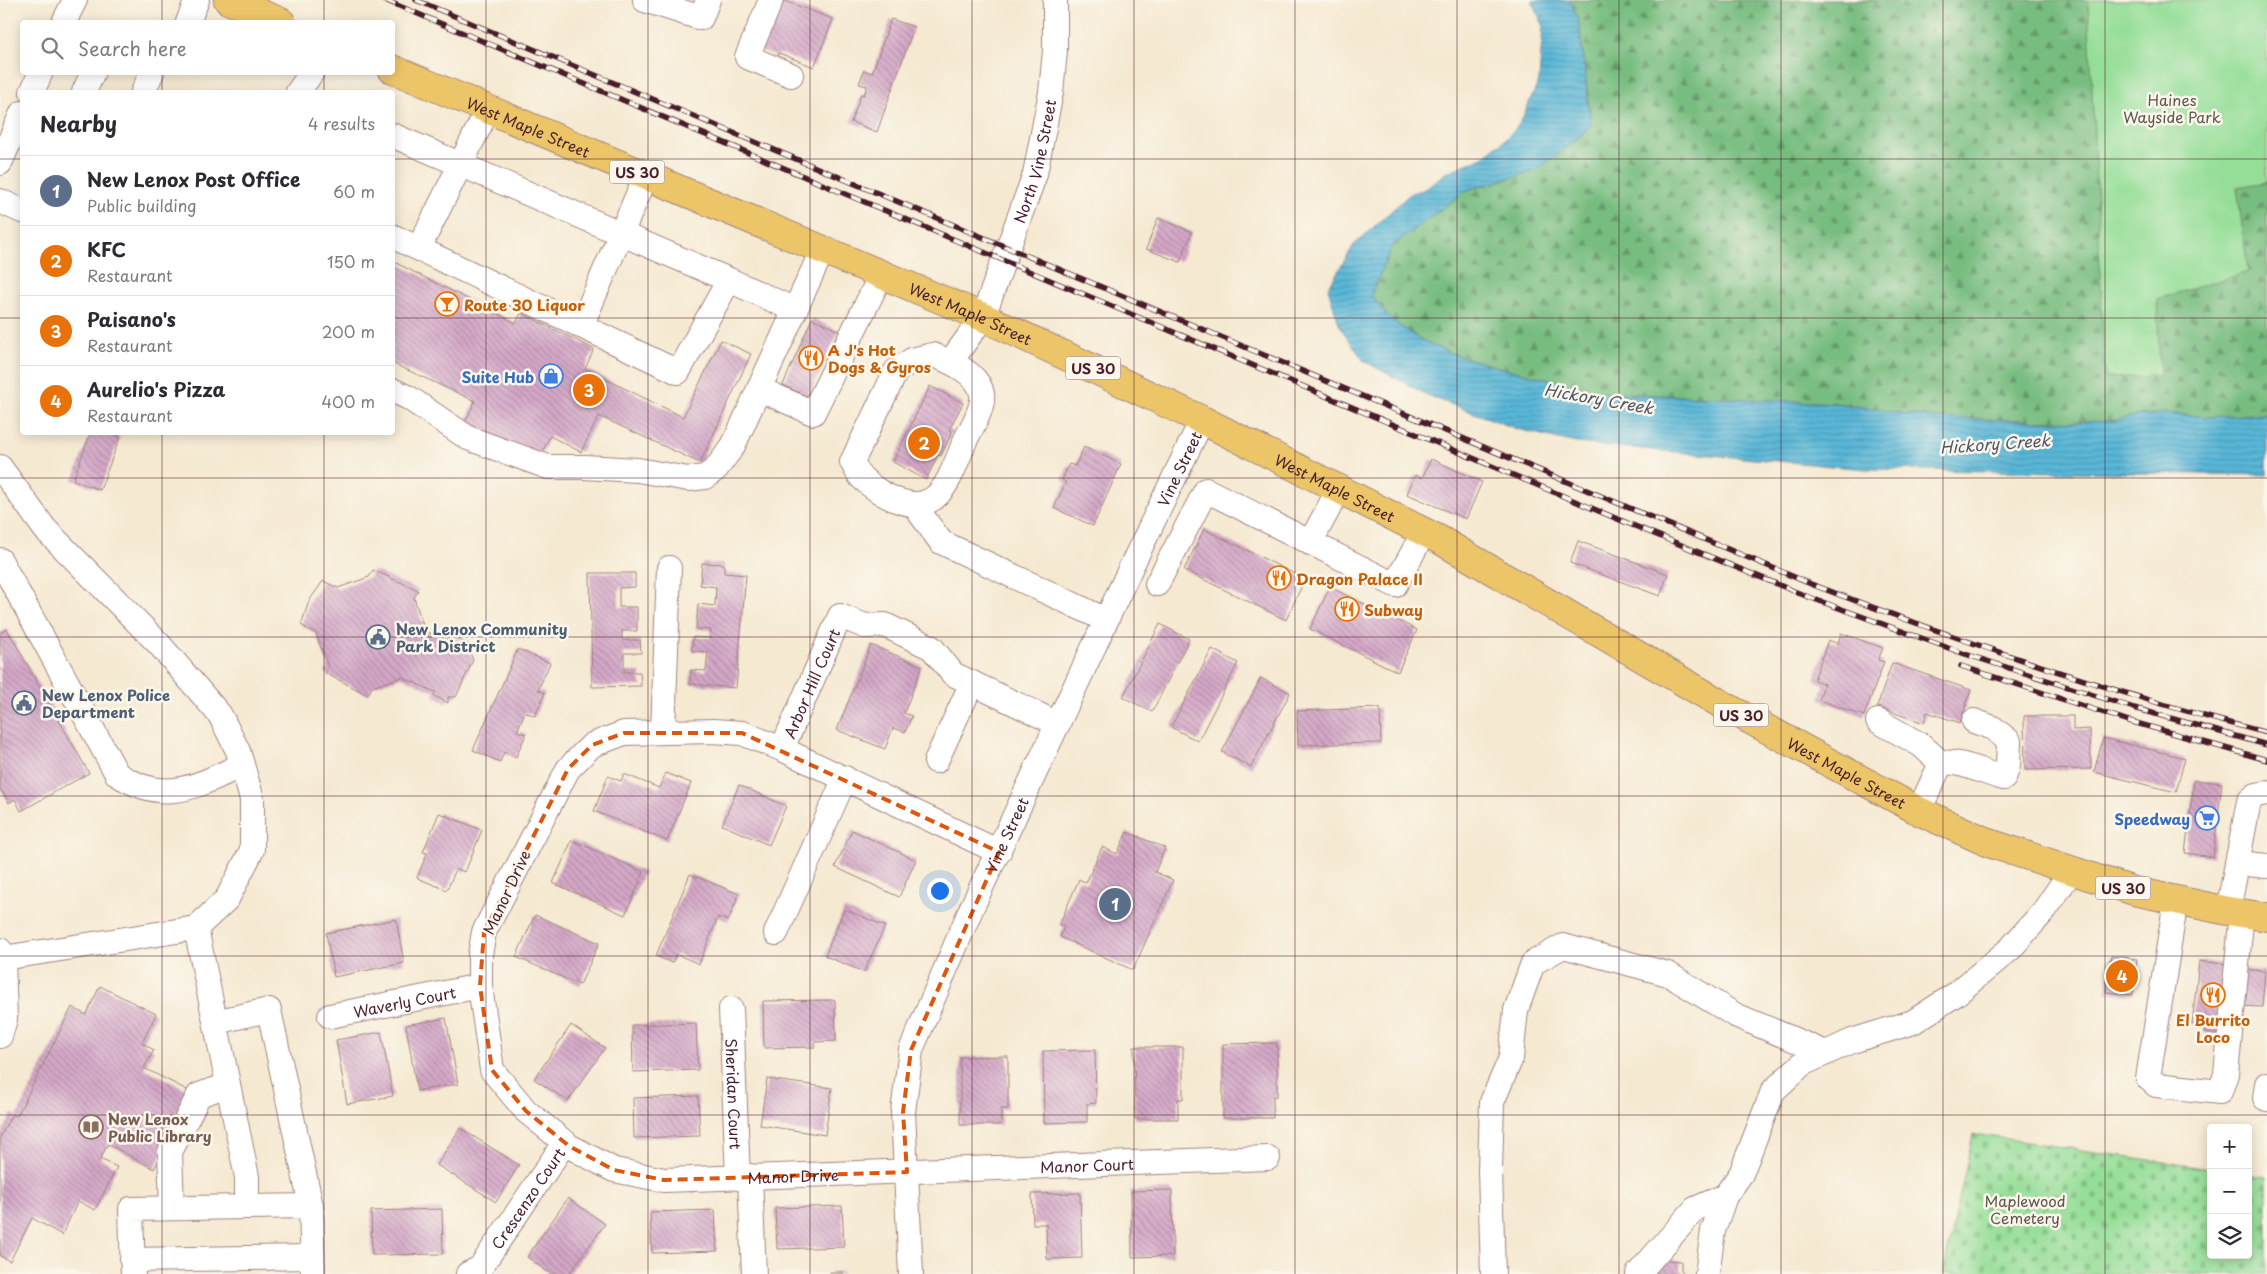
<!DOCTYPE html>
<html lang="en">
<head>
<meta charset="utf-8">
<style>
  :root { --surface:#fff; --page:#f2f2f3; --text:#2b2b33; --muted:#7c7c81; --line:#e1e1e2; --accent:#b5179e }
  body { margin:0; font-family:"Playpen Sans",sans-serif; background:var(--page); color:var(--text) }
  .controls { position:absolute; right:15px; bottom:15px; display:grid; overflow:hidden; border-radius:5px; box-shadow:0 2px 12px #0003 }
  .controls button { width:45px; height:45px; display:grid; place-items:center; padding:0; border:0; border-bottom:1px solid var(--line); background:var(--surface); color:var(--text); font:25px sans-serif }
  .you { position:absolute; left:939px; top:890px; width:18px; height:18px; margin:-12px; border:4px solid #fff; border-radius:50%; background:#1a73e8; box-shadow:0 0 0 8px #1a73e833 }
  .badge { display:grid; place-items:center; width:32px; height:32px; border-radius:50%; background:var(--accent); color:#fff; font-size:16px; font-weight:700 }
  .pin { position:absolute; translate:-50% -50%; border:2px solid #fff; box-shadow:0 1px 5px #0006 }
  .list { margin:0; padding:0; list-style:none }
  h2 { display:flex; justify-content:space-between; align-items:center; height:65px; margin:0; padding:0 20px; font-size:21px }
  h2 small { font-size:16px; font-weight:400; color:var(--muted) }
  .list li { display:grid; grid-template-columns:32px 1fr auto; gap:15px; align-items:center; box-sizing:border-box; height:70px; padding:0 20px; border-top:1px solid var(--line) }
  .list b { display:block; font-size:19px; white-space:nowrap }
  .list p { margin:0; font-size:16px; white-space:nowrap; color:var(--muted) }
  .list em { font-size:16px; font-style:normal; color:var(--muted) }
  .icon { flex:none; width:28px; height:28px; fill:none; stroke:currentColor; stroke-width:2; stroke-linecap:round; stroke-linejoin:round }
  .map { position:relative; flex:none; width:2267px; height:1274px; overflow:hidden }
  .search { position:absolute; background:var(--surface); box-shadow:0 2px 12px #0003; left:20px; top:20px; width:375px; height:55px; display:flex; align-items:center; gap:12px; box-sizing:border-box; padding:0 18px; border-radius:5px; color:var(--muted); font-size:19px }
  .panel { position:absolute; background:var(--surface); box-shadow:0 2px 12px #0003; left:20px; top:90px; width:375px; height:345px; border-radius:5px }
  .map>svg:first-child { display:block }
</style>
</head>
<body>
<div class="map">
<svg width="2267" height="1274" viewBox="0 0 2267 1274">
  <defs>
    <pattern id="forest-firs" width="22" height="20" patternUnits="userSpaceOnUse" patternTransform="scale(1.25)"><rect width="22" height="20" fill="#78bd80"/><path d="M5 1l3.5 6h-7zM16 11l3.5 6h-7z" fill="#649969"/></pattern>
    <pattern id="cemetery-stones" width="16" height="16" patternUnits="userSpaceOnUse" patternTransform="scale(1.25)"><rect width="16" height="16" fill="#95de98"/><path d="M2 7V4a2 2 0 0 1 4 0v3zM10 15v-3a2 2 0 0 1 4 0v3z" fill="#82be83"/></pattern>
    <pattern id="water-rules" width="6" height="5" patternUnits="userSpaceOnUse" patternTransform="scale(1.25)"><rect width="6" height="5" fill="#59b7d8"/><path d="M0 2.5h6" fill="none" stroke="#4c94af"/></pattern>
    <pattern id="building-back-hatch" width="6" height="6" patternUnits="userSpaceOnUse" patternTransform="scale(1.25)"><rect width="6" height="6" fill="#d4a8c8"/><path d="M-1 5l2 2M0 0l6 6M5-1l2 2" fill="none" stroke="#ae88a3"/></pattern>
  </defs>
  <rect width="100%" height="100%" fill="#fbf7ec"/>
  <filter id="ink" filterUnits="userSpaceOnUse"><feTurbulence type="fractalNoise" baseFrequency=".02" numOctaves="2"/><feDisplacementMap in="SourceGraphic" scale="10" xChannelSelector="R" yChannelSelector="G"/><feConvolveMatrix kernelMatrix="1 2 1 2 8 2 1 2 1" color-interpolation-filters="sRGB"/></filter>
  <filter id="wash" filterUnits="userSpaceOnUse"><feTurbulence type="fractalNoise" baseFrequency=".0096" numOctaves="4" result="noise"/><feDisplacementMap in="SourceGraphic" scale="20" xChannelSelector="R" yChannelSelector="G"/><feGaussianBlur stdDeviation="1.12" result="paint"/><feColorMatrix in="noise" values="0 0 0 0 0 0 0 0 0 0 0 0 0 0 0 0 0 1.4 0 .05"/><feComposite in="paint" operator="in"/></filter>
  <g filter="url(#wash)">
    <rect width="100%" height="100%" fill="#f5e9d1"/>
    <path fill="#95de98" stroke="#707e62" d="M2074,0H2267V414L2208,417L2164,413L2086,422Z"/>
    <path fill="url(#forest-firs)" stroke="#616e56" d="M1570,0H2088L2105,378L2160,376L2157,299L2248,272L2237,187L2267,182V414L2208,417L2164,413L2134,416L2115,421L2086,422L1935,418L1835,403L1592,392C1525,368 1443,367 1388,316C1382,310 1377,302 1371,295L1392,246L1467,190L1535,171L1569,146L1591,125L1579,23Z"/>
    <path fill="url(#cemetery-stones)" stroke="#707e62" d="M1973,1134L2211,1169V1255H2248V1175L2267,1177V1274H1943Z"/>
    <path fill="url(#water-rules)" stroke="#526b82" d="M1532,0H1570L1579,23L1591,125L1569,146L1535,171L1467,190L1392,246L1371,295C1377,302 1382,310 1388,316C1442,366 1526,368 1592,392L1835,403L1935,418L2086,422L2115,421L2134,416L2164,413L2208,417L2267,414V475L1866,469L1576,443L1517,429L1429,396L1364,361L1340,327L1328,288L1354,245L1411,193L1423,190L1447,172L1481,158L1508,137L1520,123L1539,81L1543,25Z"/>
    <g id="blocks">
      <path fill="url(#building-back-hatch)" d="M782,0L833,19L814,67L779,53L778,57L761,51Z
        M891,19L914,27L877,132L851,122L861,94L864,95L867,86L859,84L864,70L872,73Z
        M1158,218L1192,232L1180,262L1146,249Z
        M392,261L516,323L521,313L594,349L585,369L683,417L721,340L751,354L700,463L599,416L581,452L550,436L540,457L465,423L475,401L392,363Z
        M812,318L839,331L808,397L783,385Z
        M930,386L963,403L949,430L952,432L941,456L938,455L926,480L893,462Z
        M91,432H108L120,437L100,490L73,480Z
        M1084,447L1121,464L1093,526L1054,508L1066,482L1062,480L1069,464L1075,466Z
        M1431,459L1482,482L1466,519L1407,494L1415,475L1422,478Z
        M1204,529L1305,579L1286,620L1184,570Z
        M1578,541L1668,574L1660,596L1570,563Z
        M702,563L724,564V573L746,575L736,688L690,684L691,670L706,671L708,652L692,651L693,637L710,638L711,630L696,629L698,604L715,606L716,587L700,585Z
        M373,570L418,590L414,598L425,631L443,639L446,634L475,647L470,653L473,660L456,697H448V703L434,696L435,692L402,677L372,687L368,695L325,673L328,666L316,634L301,625L309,601L323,581L338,588L369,577Z
        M590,573H635V587L619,588V607H637V631H622V640H640L641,653H624V672H640L641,686L592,687Z
        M1330,587L1417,630L1398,672L1310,629Z
        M1160,624L1189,639L1152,712L1123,697Z
        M7,629L89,773L21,811L15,799L9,803L0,788V633Z
        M1841,633L1883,648L1878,660L1884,662L1864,716L1819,700L1824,684L1814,680L1828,640L1838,644Z
        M871,645L922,666L904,713L912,716L905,732L893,728L885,749L837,730Z
        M518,649L550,663L538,690L545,693L535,716L525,712L517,731L526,734L516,757L504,752L500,762L473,750Z
        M1212,649L1238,663L1198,741L1171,727Z
        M1892,663L1971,690L1960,723L1927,712L1924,723L1877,707Z
        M1261,678L1290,693L1251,767L1222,752Z
        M1380,708L1381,743L1298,745L1297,711Z
        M2024,716H2073V730L2090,729L2091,769L2025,770Z
        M2103,738L2185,758L2176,792L2094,772Z
        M666,773L691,783L667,841L594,811L608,776L621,781L624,774L659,788Z
        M2194,780L2222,783L2213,857L2185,853Z
        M739,785L786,806L769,845L722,825Z
        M439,813L482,830L465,872L456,869L447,890L417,878L427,853L423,852Z
        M852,830L916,860L899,897L835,867Z
        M1127,832L1165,848L1155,872L1173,880L1133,970L1060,937L1064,926L1059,925L1079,879L1086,883L1102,847L1117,854Z
        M572,840L644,872L625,915L553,883Z
        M690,874L739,894L728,921L718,917L699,964L676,954L672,963L656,956Z
        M844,909L885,926L864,972L825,956Z
        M535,915L599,943L580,985L516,957Z
        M396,919L404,963L334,977L326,933Z
        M2111,956L2137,959L2133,995L2106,992Z
        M2199,961L2234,965L2223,1035L2204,1033L2205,1026L2192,1024Z
        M2243,969L2265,971L2262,1007L2240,1006Z
        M100,986L156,1014L142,1043L154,1050L144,1068L193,1093L154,1169L108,1144L100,1159L117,1167L95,1210L78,1201L62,1235L32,1218L10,1261L0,1256V1137L12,1114L17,1116L72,1007L86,1015Z
        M835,1000L836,1041L815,1042V1047L764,1048L763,1001Z
        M446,1018L458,1084L417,1091L406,1025Z
        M696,1023L698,1070L633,1072L632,1025Z
        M571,1025L605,1048L568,1101L534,1079Z
        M381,1032L393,1096L347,1104L336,1040Z
        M1277,1043V1096H1273V1118H1223V1044Z
        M1134,1047H1183V1099H1178V1119H1135Z
        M1095,1050L1096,1103L1087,1104V1122L1044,1123L1043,1051Z
        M1008,1056V1109H1001V1125H960V1057Z
        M767,1079L832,1088L825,1135L760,1125Z
        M698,1096L700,1136L634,1138L633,1098Z
        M460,1128L519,1165L496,1202L437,1165Z
        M1172,1190L1173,1256L1132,1257L1131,1191Z
        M1080,1193L1082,1258L1047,1259L1046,1224H1033L1032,1194Z
        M568,1198L605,1224L569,1274H551L527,1257Z
        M842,1206L844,1247L777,1249L775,1208Z
        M442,1209L443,1254L372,1255L371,1211Z
        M715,1210L717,1251L652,1253L650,1212Z
        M1667,1260L1681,1261V1270L1685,1274H1650L1651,1267Z
        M830,1272H843V1274H830Z"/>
    </g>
  </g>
  <g filter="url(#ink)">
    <use href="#blocks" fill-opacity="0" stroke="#a0847e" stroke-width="1"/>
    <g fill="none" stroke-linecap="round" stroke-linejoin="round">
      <g stroke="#a0847e" stroke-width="26">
        <g id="minor">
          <path d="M645,0L701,18L708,0"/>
          <path d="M771,0L747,57L791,75"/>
          <path d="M64,22L75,0"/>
          <path d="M188,22L197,0"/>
          <path d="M32,92L41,72"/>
          <path d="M84,92L93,72"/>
          <path d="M143,92L152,72"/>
          <path d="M298,92L312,72"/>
          <path d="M392,135L729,280L678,372L392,236"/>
          <path d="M0,163L22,113"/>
          <path d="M0,201L22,211"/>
          <path d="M419,248L488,109"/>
          <path d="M729,280L795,310"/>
          <path d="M581,326L646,176"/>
          <path d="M933,355C950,361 979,374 982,394C984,409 971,428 965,441C957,459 950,485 934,498C912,514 879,494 862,478C858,474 855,467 852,462L896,371L912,360Z"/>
          <path id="s1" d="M951,361L983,317L1035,174L1051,92L1055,51V0"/>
          <path d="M759,389L813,413L881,275"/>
          <path d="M392,390L409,398L468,438L548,467H584L638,470L688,479L705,477L716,469L733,446L822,251"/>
          <path d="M0,467L45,529L159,644L220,715L238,751L252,799V850L227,899L196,928L3,958"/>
          <path d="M914,505L941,542L1106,620"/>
          <path d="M1310,543L1340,487"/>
          <path d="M0,560L117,774C165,805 195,787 242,765"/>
          <path d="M1157,584L1206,490L1395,585L1424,532"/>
          <path d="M1878,721L1921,745L1941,763"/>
          <path d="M663,732L669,568"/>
          <path id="s2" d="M782,749L840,616L865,626L885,625L932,648L953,674L1058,724"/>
          <path d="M936,761L972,683"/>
          <path d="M1919,811L1941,763C1962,760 1982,773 2004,778L2008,766L2009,741L1993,728L1974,721"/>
          <path id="s3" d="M999,852L782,749L742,733L713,731L624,733L592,745L568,769L484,932L480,955V986L492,1070L526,1111L569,1146L614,1170L664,1180L1268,1158"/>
          <path d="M2237,863L2267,866"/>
          <path d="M2176,900L2148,1078L2156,1085L2220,1092L2226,1074L2242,913"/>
          <path d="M2228,911L2249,801L2256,795L2267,793"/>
          <path d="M196,928L247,1177V1206"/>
          <path d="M776,933L845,778"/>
          <path d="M0,950L3,958L5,1019L0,1036"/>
          <path id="s4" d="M731,1009L738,1178"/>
          <path id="s5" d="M330,1016L480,986"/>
          <path d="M215,1022L269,1010L311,1206"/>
          <path d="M2267,1084L2265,1098L2267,1099"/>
          <path d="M750,1176L754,1274"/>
          <path d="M172,1208L170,1152L199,1095L228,1085"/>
          <path d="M132,1260L312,1257"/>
          <path d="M133,1274L131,1209L311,1206L313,1274"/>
          <path id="s6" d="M468,1274L480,1268L565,1142"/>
          <path id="s7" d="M911,1274L903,1112L911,1050L972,907L1132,565L1202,420"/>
          <path d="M1493,1274L1490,1170L1492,1102L1511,1058L1516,1010L1533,963L1563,946L1668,974L1735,1015L1826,1053"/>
          <path d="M1638,1274L1695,1209L1725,1196"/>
          <path d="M1707,1274L1713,1231L1725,1196L1741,1174L1773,1091L1802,1064L1852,1041L1913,1022L1956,994L2010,949L2044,911L2071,871"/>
        </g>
      </g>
      <g stroke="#a0847e" stroke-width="30">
        <g id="major">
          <path d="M228,0L281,22"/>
          <path id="s8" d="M392,69L983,317L1202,420L1440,540L1730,709L1919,811L1989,843L2134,891L2228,911L2267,917"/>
        </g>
      </g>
      <use href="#minor" stroke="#fff" stroke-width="24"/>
      <use href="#major" stroke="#edc569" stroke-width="28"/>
      <g stroke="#4a1f2b" stroke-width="5.5">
        <path id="rail" d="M385,0L1620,520L1806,596L1965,654L2134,708L2267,745
          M416,0L1811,584C1960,641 2112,693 2267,733
          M1961,666L2129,721L2267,760"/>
      </g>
      <use href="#rail" stroke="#fbf7ec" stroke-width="4" stroke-dasharray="11" stroke-linecap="butt"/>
    </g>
  </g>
  <path fill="none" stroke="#e0560e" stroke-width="4" stroke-dasharray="10 6" stroke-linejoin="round" d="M624,733H742L999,852L911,1050L903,1112L907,1172L664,1180L614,1170L569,1146L526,1111L492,1070L480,986L484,932L568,769L592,745Z"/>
  <path fill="none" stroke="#4a1f2b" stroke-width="1" stroke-opacity="0.55" d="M162,0V22M324,0V22M486,0V1274M648,0V1274M810,0V1274M972,0V1274M1134,0V1274M1295,0V1274M1457,0V1274M1619,0V1274M1781,0V1274M1943,0V1274M2105,0V1274M162,72V92M324,72V92M0,159H22M392,159H2267M0,318H22M392,318H2267M162,432V1274M324,432V1274M0,478H2267M0,637H2267M0,796H2267M0,956H2267M0,1115H2267"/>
  <defs>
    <g id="bar-ring" transform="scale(1.25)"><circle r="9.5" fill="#fbf7ec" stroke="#e8710a" stroke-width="1.5"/><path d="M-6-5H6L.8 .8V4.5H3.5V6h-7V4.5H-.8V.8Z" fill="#e8710a"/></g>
    <g id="restaurant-ring" transform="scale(1.25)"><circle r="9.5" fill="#fbf7ec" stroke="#e8710a" stroke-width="1.5"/><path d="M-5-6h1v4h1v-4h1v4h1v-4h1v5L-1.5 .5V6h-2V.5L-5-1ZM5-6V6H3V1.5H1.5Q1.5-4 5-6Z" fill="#e8710a"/></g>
    <g id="shop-ring" transform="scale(1.25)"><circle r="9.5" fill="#fbf7ec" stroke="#3f7fe0" stroke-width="1.5"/><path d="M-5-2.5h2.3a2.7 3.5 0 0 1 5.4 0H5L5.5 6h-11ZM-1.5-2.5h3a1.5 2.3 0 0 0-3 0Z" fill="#3f7fe0"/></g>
    <g id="civic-ring" transform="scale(1.25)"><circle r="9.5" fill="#fbf7ec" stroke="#5c6f8a" stroke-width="1.5"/><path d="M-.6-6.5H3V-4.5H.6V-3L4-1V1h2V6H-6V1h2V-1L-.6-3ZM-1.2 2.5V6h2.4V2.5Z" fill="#5c6f8a"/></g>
    <g id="supermarket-ring" transform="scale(1.25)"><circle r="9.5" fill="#fbf7ec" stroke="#3f7fe0" stroke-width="1.5"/><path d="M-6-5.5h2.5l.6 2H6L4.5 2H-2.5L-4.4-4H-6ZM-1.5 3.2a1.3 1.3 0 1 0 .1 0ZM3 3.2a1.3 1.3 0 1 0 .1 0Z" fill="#3f7fe0"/></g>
    <g id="library-ring" transform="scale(1.25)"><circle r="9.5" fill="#fbf7ec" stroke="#8d6e63" stroke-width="1.5"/><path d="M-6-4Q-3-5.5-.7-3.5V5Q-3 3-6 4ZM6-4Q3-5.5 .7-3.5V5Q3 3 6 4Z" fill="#8d6e63"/></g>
  </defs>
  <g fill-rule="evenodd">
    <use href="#bar-ring" x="447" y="304"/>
    <use href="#restaurant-ring" x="811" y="358"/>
    <use href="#shop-ring" x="551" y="376"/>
    <use href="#restaurant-ring" x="1279" y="578"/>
    <use href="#restaurant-ring" x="1347" y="609"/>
    <use href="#civic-ring" x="378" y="637"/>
    <use href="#civic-ring" x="24" y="703"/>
    <use href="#supermarket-ring" x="2207" y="818"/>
    <use href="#restaurant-ring" x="2213" y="995"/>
    <use href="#library-ring" x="91" y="1127"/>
  </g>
  <g text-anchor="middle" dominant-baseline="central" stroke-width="5" stroke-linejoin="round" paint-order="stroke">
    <g fill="#fbf7ec" stroke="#7f6065" stroke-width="1">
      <rect x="609.5" y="160.5" width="55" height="23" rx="4"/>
      <rect x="1065.5" y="356.5" width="55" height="23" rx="4"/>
      <rect x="1713.5" y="703.5" width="55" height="23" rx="4"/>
      <rect x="2095.5" y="876.5" width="55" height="23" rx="4"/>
    </g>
    <g font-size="14" font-weight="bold" fill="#4a1f2b">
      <text x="637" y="172">US 30</text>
      <text x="1093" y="368">US 30</text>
      <text x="1741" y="715">US 30</text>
      <text x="2123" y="888">US 30</text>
    </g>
    <g font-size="15" fill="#60584c" stroke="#fbf7ec">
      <text x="2172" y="99">Haines<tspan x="2172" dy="17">Wayside Park</tspan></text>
      <text x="2025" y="1200">Maplewood<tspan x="2025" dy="17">Cemetery</tspan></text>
    </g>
    <g font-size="15" fill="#4a1f2b" stroke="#fbf7ec">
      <text stroke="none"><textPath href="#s8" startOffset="148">West Maple Street</textPath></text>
      <text stroke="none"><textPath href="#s1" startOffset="219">North Vine Street</textPath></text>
      <text stroke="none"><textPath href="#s8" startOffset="628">West Maple Street</textPath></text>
      <text stroke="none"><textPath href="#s7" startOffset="865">Vine Street</textPath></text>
      <text stroke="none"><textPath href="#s8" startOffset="1032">West Maple Street</textPath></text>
      <text stroke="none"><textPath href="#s2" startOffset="72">Arbor Hill Court</textPath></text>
      <text stroke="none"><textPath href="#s8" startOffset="1618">West Maple Street</textPath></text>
      <text stroke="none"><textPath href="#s7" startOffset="460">Vine Street</textPath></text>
      <text transform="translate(506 892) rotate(-65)">Manor Drive</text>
      <text stroke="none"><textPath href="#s5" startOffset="76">Waverly Court</textPath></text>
      <text stroke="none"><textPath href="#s4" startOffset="85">Sheridan Court</textPath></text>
      <text stroke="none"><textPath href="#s3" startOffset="1426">Manor Court</textPath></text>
      <text stroke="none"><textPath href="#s3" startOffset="1132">Manor Drive</textPath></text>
      <text stroke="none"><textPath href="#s6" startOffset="98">Crescenzo Court</textPath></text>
    </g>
    <g font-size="15" font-weight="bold" fill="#c56008" stroke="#fbf7ec" text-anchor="start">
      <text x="464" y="304">Route 30 Liquor</text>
      <text x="828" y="349">A J's Hot<tspan x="828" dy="17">Dogs &amp; Gyros</tspan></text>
      <text x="1296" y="578">Dragon Palace II</text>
      <text x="1364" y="609">Subway</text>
      <text x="2213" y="1019" text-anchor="middle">El Burrito<tspan x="2213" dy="17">Loco</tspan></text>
    </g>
    <g font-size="15" font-weight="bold" fill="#366cbe" stroke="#fbf7ec" text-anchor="end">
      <text x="534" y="376">Suite Hub</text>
      <text x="2190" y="818">Speedway</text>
    </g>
    <g font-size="15" font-weight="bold" fill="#4e5e75" stroke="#fbf7ec" text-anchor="start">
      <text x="396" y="628">New Lenox Community<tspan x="396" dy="17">Park District</tspan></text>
      <text x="42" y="694">New Lenox Police<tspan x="42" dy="17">Department</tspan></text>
    </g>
    <g font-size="15" font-weight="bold" fill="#785e54" stroke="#fbf7ec" text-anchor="start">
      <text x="108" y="1118">New Lenox<tspan x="108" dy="17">Public Library</tspan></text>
    </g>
    <g font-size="16" font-style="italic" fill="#4f5468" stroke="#fbf7ec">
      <text transform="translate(1599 398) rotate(10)">Hickory Creek</text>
      <text transform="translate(1995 443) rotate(-4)">Hickory Creek</text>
    </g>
  </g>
</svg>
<div class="controls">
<button>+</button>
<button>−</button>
<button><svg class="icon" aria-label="layers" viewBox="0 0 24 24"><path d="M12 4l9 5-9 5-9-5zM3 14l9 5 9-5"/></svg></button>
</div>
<div class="you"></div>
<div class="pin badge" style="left:1115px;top:904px;background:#5c6f8a">1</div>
<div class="pin badge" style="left:924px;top:443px;background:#e8710a">2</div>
<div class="pin badge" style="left:589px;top:390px;background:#e8710a">3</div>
<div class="pin badge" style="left:2122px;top:976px;background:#e8710a">4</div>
<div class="search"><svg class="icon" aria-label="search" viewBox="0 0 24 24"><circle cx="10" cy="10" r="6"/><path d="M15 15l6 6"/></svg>Search here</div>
<section class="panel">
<h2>Nearby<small>4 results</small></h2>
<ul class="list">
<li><span class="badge" style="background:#5c6f8a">1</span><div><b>New Lenox Post Office</b><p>Public building</p></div><em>60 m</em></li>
<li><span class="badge" style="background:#e8710a">2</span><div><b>KFC</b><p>Restaurant</p></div><em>150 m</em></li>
<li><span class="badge" style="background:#e8710a">3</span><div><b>Paisano's</b><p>Restaurant</p></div><em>200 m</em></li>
<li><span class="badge" style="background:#e8710a">4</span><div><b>Aurelio's Pizza</b><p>Restaurant</p></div><em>400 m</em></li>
</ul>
</section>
</div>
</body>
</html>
